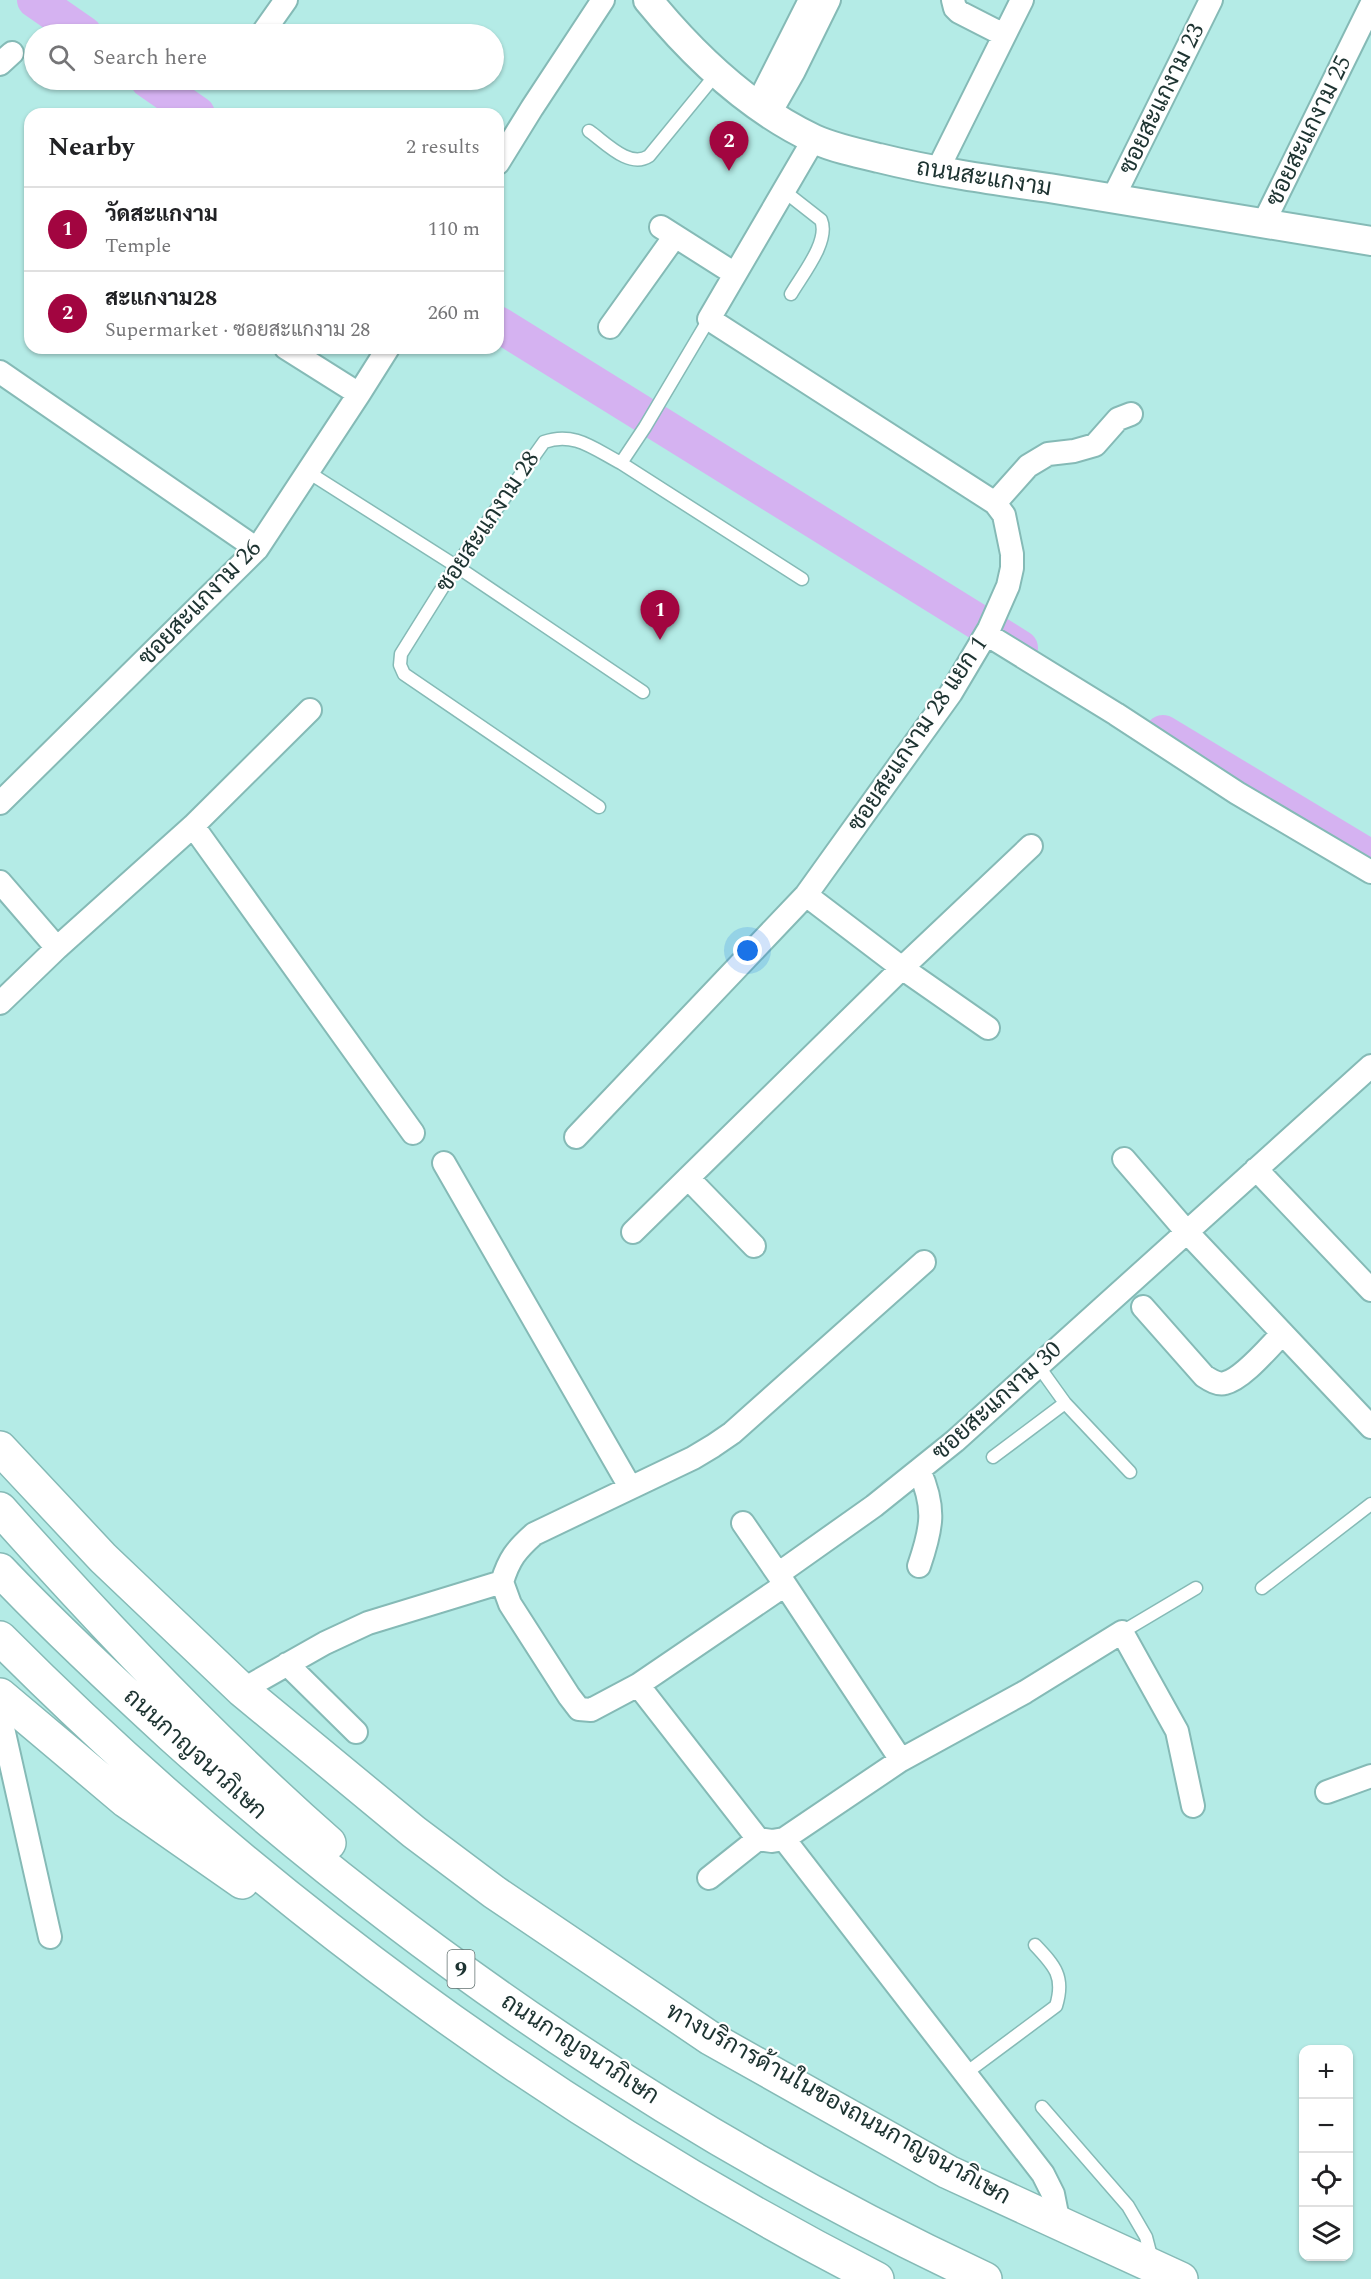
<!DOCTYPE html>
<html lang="en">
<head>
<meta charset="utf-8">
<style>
  :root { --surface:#fff; --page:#f2f2f2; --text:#202124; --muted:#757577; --line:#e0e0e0; --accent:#a20540 }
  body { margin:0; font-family:Spectral,Sarabun,serif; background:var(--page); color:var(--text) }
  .controls { position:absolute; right:18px; bottom:18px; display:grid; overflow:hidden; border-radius:12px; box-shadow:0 2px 4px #0004 }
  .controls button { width:54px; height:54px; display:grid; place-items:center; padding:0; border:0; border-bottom:2px solid var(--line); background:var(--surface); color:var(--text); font:30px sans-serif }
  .you { position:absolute; left:748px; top:951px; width:21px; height:21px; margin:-15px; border:4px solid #fff; border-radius:50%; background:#1a73e8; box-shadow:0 0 0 9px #1a73e833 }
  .badge { display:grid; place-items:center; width:39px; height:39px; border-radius:50%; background:var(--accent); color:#fff; font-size:20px; font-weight:700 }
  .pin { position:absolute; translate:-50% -50px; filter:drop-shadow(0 2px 3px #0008) }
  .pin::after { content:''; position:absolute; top:32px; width:21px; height:18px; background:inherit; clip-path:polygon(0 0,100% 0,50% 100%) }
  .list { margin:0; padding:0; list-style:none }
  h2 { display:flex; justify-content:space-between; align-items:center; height:78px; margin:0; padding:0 24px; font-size:26px }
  h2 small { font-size:20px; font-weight:400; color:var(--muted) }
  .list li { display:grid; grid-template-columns:39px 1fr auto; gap:18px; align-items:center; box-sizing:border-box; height:84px; padding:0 24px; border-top:2px solid var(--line) }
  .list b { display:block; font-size:22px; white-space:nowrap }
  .list p { margin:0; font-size:20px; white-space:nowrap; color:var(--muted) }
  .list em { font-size:20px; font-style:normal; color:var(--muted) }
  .icon { flex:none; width:33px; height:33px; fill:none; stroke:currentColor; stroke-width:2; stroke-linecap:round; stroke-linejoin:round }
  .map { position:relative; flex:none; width:1371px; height:2279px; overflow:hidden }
  .search { position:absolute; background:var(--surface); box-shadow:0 2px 4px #0004; left:24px; top:24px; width:480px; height:66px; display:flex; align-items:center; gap:15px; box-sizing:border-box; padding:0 21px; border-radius:33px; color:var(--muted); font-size:22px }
  .panel { position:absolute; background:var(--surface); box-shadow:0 2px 4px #0004; left:24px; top:108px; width:480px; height:246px; border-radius:18px }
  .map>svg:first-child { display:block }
</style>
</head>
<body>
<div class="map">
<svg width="1371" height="2279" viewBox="0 0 1371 2279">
  <rect width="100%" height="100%" fill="#b4ebe6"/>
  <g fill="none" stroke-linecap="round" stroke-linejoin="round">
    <path stroke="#d5b2f1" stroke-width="36" d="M35,0L84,34
      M148,80L197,114
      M498,324L1020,648
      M1163,733L1371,858"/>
    <g stroke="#85bab6" stroke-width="15">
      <path id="service" d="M589,131C605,142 629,169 649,156L717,73
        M784,191L821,220C830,241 802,275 791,294
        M621,463L802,579
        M308,472L456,566L643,692
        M599,807L404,674L400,665L401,654L456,566L544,442C574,431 594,449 621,463L645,427L709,319
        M1065,1403L1130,1472
        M993,1457L1065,1403L1037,1364
        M1262,1588L1371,1504
        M1122,1632L1196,1588
        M966,2073L1056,2006C1065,1977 1055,1966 1035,1945
        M1042,2107L1128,2206L1146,2237L1152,2260"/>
    </g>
    <g stroke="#85bab6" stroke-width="26">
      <path id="minor" d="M953,0L955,8L959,12L1004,35
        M262,34L286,0
        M0,64L12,53
        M757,105L810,0
        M770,113L794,71L829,0
        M498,163L532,108L603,0
        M937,171L1022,0
        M1113,198L1211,0
        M1263,224L1371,5
        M661,227L735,274
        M610,327L675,236
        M286,348L359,394
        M0,372L257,549
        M995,503L1028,466L1048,454L1074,451L1095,445L1118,419L1131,414
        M986,634L1116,714L1237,793L1371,872
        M0,803L257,549L359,394L388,348
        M193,826L413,1133
        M0,882L57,948
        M806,895L902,968L988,1028
        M0,1003L57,948L193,826L310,710
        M576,1137L806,895L951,693L989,629L1008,586L1012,568V554L1004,515L995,503L709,319L814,139
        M1124,1159L1186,1231L1371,1427
        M444,1163L630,1487
        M1256,1169L1371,1290
        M688,1178L754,1246
        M633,1232L902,968L1031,846
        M1143,1307L1204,1376C1210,1380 1218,1385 1225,1383C1243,1379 1269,1347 1282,1334
        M919,1470C936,1508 932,1528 919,1566
        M743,1523L778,1574
        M502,1582C509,1559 516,1550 534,1534L693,1458L713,1446L732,1433L924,1262
        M287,1664L356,1732
        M638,1685L758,1839L772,1841L784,1839
        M242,1690L325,1643L368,1623L502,1582L510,1604L569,1696L579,1709L591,1710L638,1685L785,1585
        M0,1715L50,1937
        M901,1760L778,1574L874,1506L955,1441L1371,1066
        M1327,1792L1371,1776
        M709,1878L758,1839
        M1059,2224L1053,2194L1043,2174L784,1839L901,1760L1025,1692L1122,1632L1177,1731L1193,1806"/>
    </g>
    <g stroke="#85bab6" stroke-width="32">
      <path id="tertiary" d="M648,0C693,55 748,108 814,139C834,148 857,153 879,158C935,172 992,180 1049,188C1156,205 1264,224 1371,241"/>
    </g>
    <g stroke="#85bab6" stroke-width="36">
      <path id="secondary" d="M0,1448L103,1558L242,1690L414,1832L494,1892L710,2038L948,2172L1181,2279"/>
    </g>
    <g stroke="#85bab6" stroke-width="36">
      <path id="motorway" d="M0,1509C104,1626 212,1740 329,1843
        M0,1570C55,1628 113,1682 172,1736C414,1954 689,2141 985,2279
        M0,1638C257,1896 553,2113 877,2279
        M0,1695L126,1801L242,1882"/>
    </g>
    <use href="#service" stroke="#fff" stroke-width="12"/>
    <use href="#minor" stroke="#fff" stroke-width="22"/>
    <use href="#tertiary" stroke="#fff" stroke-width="28"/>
    <use href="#secondary" stroke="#fff" stroke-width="33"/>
    <use href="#motorway" stroke="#fff" stroke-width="33"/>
  </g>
  <g text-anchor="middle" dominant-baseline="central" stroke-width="4.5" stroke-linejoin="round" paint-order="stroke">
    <rect fill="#fff" stroke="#61706f" stroke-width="1.5" x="447.5" y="1950" width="27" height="38" rx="4.5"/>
    <g font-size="22" font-weight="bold" fill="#1d3331">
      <text x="461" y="1969">9</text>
    </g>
    <g font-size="24" fill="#1d3331" stroke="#fff">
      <text transform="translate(1162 99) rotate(-64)">ซอยสะแกงาม 23</text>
      <text transform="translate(1309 131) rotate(-64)">ซอยสะแกงาม 25</text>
      <text transform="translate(984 178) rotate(9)">ถนนสะแกงาม</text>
      <text transform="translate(488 522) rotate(-56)">ซอยสะแกงาม 28</text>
      <text transform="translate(200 603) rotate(-46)">ซอยสะแกงาม 26</text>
      <text transform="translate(918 734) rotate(-56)">ซอยสะแกงาม 28 แยก 1</text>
      <text transform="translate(997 1401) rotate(-42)">ซอยสะแกงาม 30</text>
      <text transform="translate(195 1754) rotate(42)">ถนนกาญจนาภิเษก</text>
      <text transform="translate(580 2049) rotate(33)">ถนนกาญจนาภิเษก</text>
      <text transform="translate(838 2104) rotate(29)">ทางบริการด้านในของถนนกาญจนาภิเษก</text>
    </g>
  </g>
</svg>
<div class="controls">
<button>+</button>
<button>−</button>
<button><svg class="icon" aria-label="locate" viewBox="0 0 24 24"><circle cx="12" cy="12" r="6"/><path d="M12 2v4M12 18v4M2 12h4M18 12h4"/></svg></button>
<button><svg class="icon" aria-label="layers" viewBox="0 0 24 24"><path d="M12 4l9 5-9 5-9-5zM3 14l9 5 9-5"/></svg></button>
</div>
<div class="you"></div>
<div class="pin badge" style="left:660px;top:640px">1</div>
<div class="pin badge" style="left:729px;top:171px">2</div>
<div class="search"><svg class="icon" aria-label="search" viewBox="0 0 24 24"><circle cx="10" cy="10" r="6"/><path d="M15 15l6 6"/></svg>Search here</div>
<section class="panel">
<h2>Nearby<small>2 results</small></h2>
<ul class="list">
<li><span class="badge">1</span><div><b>วัดสะแกงาม</b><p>Temple</p></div><em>110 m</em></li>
<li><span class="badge">2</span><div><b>สะแกงาม28</b><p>Supermarket · ซอยสะแกงาม 28</p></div><em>260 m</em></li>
</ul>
</section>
</div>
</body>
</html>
